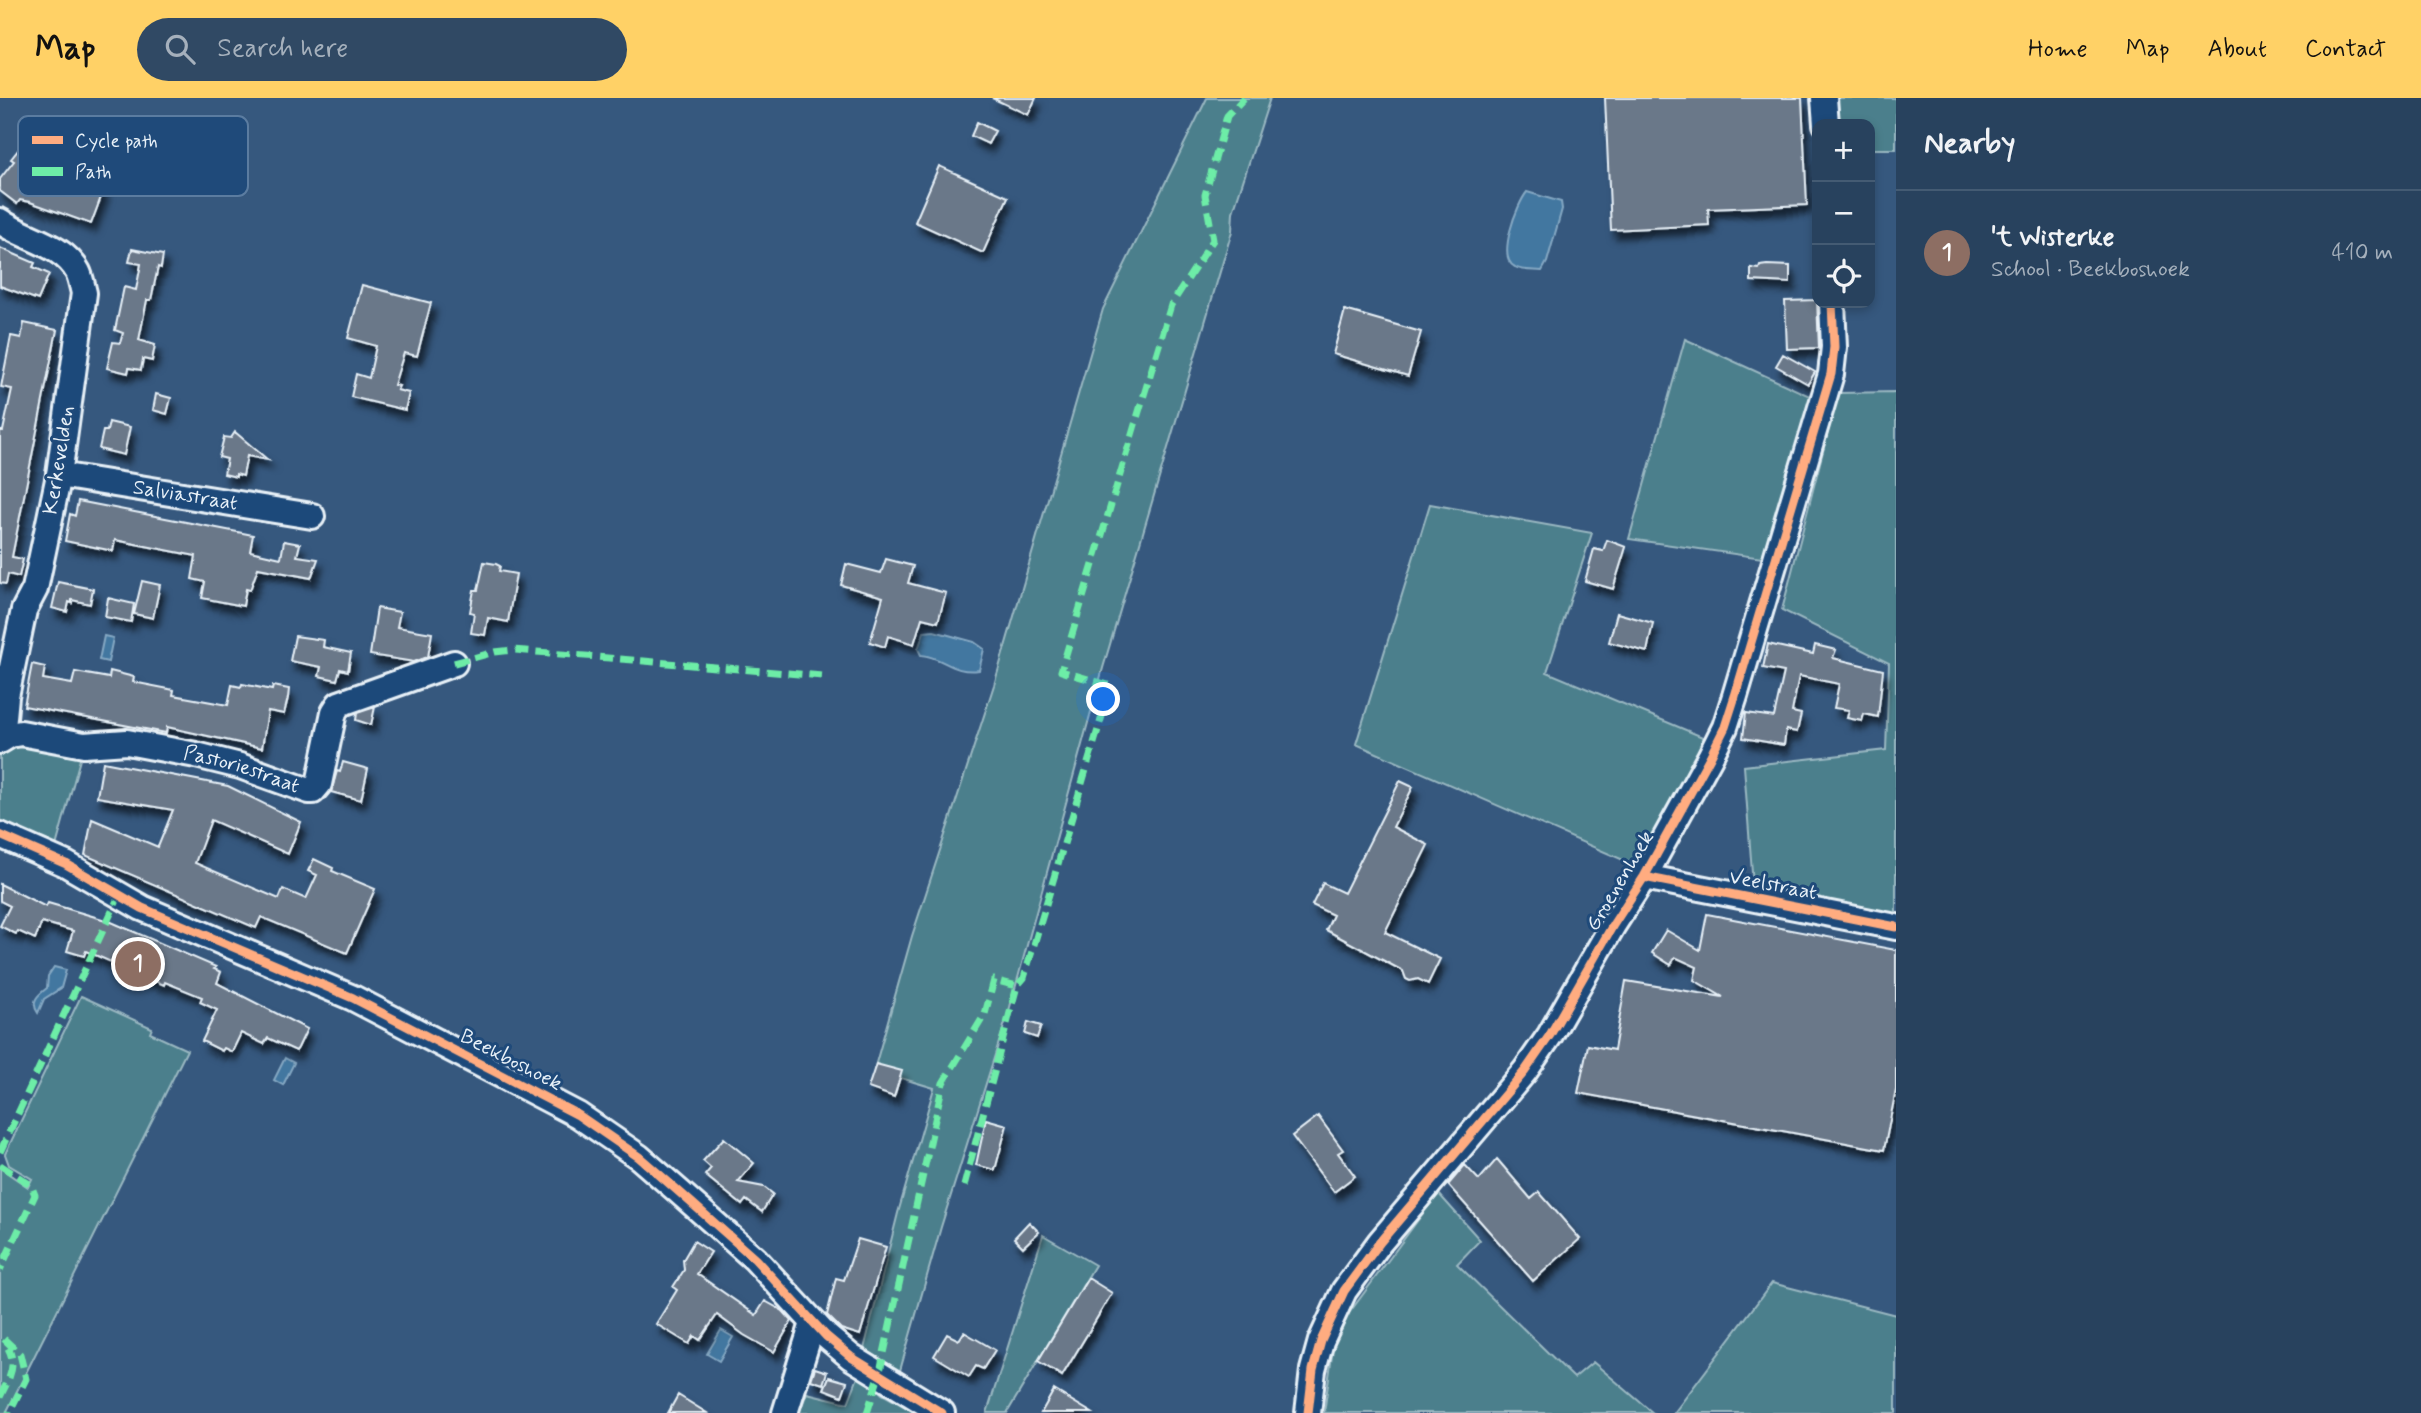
<!DOCTYPE html>
<html lang="en">
<head>
<meta charset="utf-8">
<style>
  :root { --surface:#28425e; --page:#304964; --text:#f1f3f6; --muted:#a5b0bc; --line:#445b73; --accent:#ffd166 }
  body { margin:0; font-family:Mynerve,sans-serif; background:var(--page); color:var(--text) }
  .controls { position:absolute; right:21px; top:21px; display:grid; overflow:hidden; border-radius:14px; box-shadow:0 4px 10px #0003 }
  .controls button { width:63px; height:63px; display:grid; place-items:center; padding:0; border:0; border-bottom:2px solid var(--line); background:var(--surface); color:var(--text); font:35px sans-serif }
  .you { position:absolute; left:1104px; top:602px; width:24px; height:24px; margin:-18px; border:5px solid #fff; border-radius:50%; background:#1a73e8; box-shadow:0 0 0 10px #1a73e833 }
  .badge { display:grid; place-items:center; width:46px; height:46px; border-radius:50%; background:var(--accent); color:#fff; font-size:23px; font-weight:700 }
  .pin { position:absolute; translate:-50% -50%; border:4px solid #fff; box-shadow:0 2px 7px #0006 }
  .list { margin:0; padding:0; list-style:none }
  h2 { display:flex; justify-content:space-between; align-items:center; height:91px; margin:0; padding:0 28px; font-size:30px }
  h2 small { font-size:23px; font-weight:400; color:var(--muted) }
  .list li { display:grid; grid-template-columns:46px 1fr auto; gap:21px; align-items:center; box-sizing:border-box; height:126px; padding:0 28px; border-top:2px solid var(--line) }
  .list b { display:block; font-size:26px; white-space:nowrap }
  .list p { margin:0; font-size:23px; white-space:nowrap; color:var(--muted) }
  .list em { font-size:23px; font-style:normal; color:var(--muted) }
  .icon { flex:none; width:38px; height:38px; fill:none; stroke:currentColor; stroke-width:2; stroke-linecap:round; stroke-linejoin:round }
  .map { position:relative; flex:none; width:1896px; height:1315px; overflow:hidden }
  header { display:flex; align-items:center; gap:42px; box-sizing:border-box; height:98px; padding:0 35px; background:var(--accent); color:#111 }
  header strong { font-size:33px }
  nav { display:flex; gap:38px; margin-inline-start:auto; font-size:24px }
  .search { width:490px; height:63px; background:var(--page); display:flex; align-items:center; gap:18px; box-sizing:border-box; padding:0 24px; border-radius:38px; color:var(--muted); font-size:26px }
  main { display:flex }
  aside { flex:1; background:var(--surface) }
  .map>svg:first-child { display:block }
</style>
</head>
<body>
<header>
<strong>Map</strong>
<div class="search"><svg class="icon" aria-label="search" viewBox="0 0 24 24"><circle cx="10" cy="10" r="6"/><path d="M15 15l6 6"/></svg>Search here</div>
<nav><a>Home</a><a>Map</a><a>About</a><a>Contact</a></nav>
</header>
<main>
<div class="map">
<svg width="1896" height="1315" viewBox="0 0 1896 1315">
  <defs>
    <filter id="shadow"><feDropShadow dx="4.5" dy="8" stdDeviation="3.5" flood-color="#0009"/></filter>
  </defs>
  <rect width="100%" height="100%" fill="#36587e"/>
  <filter id="ink" filterUnits="userSpaceOnUse"><feTurbulence type="fractalNoise" baseFrequency=".0143" numOctaves="2"/><feDisplacementMap in="SourceGraphic" scale="14" xChannelSelector="R" yChannelSelector="G"/><feConvolveMatrix kernelMatrix="1 2 1 2 8 2 1 2 1" color-interpolation-filters="sRGB"/></filter>
  <g filter="url(#ink)">
    <path fill="#4c7f8c" stroke="#9ab8c2" stroke-width="2" d="M1207,0H1270L1233,114L1232,133L1103,570L1010,909L941,1129L899,1276L864,1251L898,1115L934,990L874,972L912,838L994,587L1103,211Z
      M1832,0H1896V51H1870V26H1833Z
      M1685,241L1812,299L1762,460L1629,441Z
      M1896,294V817L1753,788L1744,668L1886,652L1889,565L1782,512L1838,295Z
      M1430,406L1592,435L1547,574L1705,640L1637,768L1356,646Z
      M13,645L82,654L55,752L6,729L0,722V656Z
      M81,898L152,930L150,935L187,952L6,1315H0V1070L28,1089L32,1081L9,1067L5,1056Z
      M1438,1095L1480,1142L1457,1166L1574,1280L1593,1264L1653,1315H1324L1333,1250L1341,1226Z
      M1043,1137L1095,1167L1007,1315H987Z
      M1772,1185L1896,1217V1315H1674Z
      M860,1274L882,1296L916,1315H799L807,1295L848,1305Z"/>
    <path fill="#4377a0" stroke="#85a8c3" stroke-width="2" d="M1527,94L1561,104L1562,111L1547,164L1542,173C1534,172 1521,173 1515,169C1496,160 1517,106 1527,94Z
      M934,533L974,544L984,551L979,572C952,576 944,559 921,557L918,551L924,534Z
      M104,538L113,540L108,564L99,562Z
      M54,869L66,872L61,890L44,901L38,915C30,903 38,897 47,890L48,878Z
      M285,960L294,965L283,987L274,982Z
      M721,1232L733,1239L719,1263L707,1256Z"/>
    <path fill="#6b7889" stroke="#e8f1f8" stroke-width="2" filter="url(#shadow)" d="M992,0H1036L1028,17Z
      M1605,0H1802L1807,107L1708,111L1709,127L1611,132Z
      M45,18L52,22L38,46L48,59L28,73L75,91L79,82L104,91L91,126L30,104L20,102L17,106L0,93V81L14,63L11,61Z
      M977,24L995,33L988,46L971,38Z
      M939,68L1008,99L983,155L915,124Z
      M0,150L35,165L33,169L49,176L38,202L0,188Z
      M132,151L163,157L161,170L158,169L151,202H147L139,242L155,247L152,263L143,261L141,272L129,270L128,275L107,270L113,244L120,245L123,235L115,232L124,189L136,192L141,166L129,164Z
      M1767,167L1790,168V185L1751,183V170L1759,171L1760,168Z
      M362,187L431,205L417,258L404,255L394,287L399,288L397,292L409,295L405,312L351,299L356,276L369,280L376,248L348,240Z
      M1817,202L1819,250L1787,251L1785,203Z
      M1345,212L1421,234L1408,278L1333,256Z
      M24,225L57,232L12,459L23,461L19,479L8,476L6,486L0,485V333H3L12,291L1,289L11,238L21,240Z
      M1783,256L1815,274L1808,286L1776,268Z
      M156,296L171,300L167,316L153,312Z
      M109,324L130,329L124,357L99,351L103,333H107Z
      M235,334L268,362L247,358L243,378L236,376V379L224,376L227,361L219,359L224,339L231,340Z
      M78,403L253,437L250,453L281,460L284,443L300,446L297,458L318,461L311,480L258,470L250,492L246,491L243,508L202,500L205,484L192,481L196,458L115,442L113,453L65,443L70,416L75,418Z
      M1607,442L1626,449L1613,491L1585,483L1594,451L1603,453Z
      M886,461L913,468L908,485L946,495L938,524L922,520L914,546L888,538L885,549L870,544L883,499L841,487L846,466L881,475Z
      M484,464L496,466L500,468L499,473L516,476L508,524L488,520L485,537L471,535L474,515L470,514L474,492H478Z
      M142,483L160,487L153,520L134,516Z
      M58,484L93,491L90,506L72,502V505L69,504L67,514L52,510Z
      M108,500L134,506L131,524L105,519Z
      M377,510L400,514L397,529L432,535L428,559L414,564L370,557Z
      M1617,515L1653,525L1647,554L1609,544Z
      M295,538L324,542L323,549L351,555L348,573L340,571L337,582L319,578L321,569L290,563Z
      M1768,546L1813,556L1815,547L1836,552L1833,560L1883,572L1878,619L1864,616L1862,623L1847,620L1849,612L1834,610L1839,586L1799,578L1792,614L1801,616L1797,634L1786,632L1784,647L1743,640L1746,615L1774,619L1784,574L1763,570Z
      M32,566L45,569L43,581L72,586L75,574L109,580L110,573L134,579L133,584L174,592L173,597L228,607L232,587L241,589L242,586L272,592L273,588L289,591L288,600L284,616L268,613L262,650L167,629L166,635L24,608Z
      M375,609L371,627L356,622L357,615Z
      M103,664L228,688L301,724L288,756L211,722L195,765L279,801L283,791L306,801L317,777L308,773L314,761L333,770L332,773L375,791L347,855L261,819L256,830L85,757L92,721L158,749L173,712L97,699Z
      M343,664L368,671L361,702L331,694L337,673L340,674Z
      M1400,683L1413,689L1393,729L1428,747L1385,834L1440,861L1428,886L1418,881L1410,883L1406,881L1403,873L1326,832L1333,817L1312,807L1323,785L1344,795Z
      M0,786L46,809L48,805L109,823L216,869L214,871L221,874L217,885L307,931L298,950L296,953L268,940L264,946L241,935L232,954L224,950L222,953L202,943L217,912L200,904L202,899L165,884L164,887L86,853L84,858L67,853L73,833L42,824L35,841L18,833L16,836L0,828L10,808L0,803Z
      M1707,816L1896,852V992L1884,1052L1578,995L1588,947L1614,952L1626,883L1723,899L1694,882L1697,869L1675,859L1671,867L1652,855L1666,832L1700,852Z
      M1028,924L1041,928L1037,940L1025,936Z
      M876,966L902,973L894,999L868,990Z
      M1318,1018L1343,1052L1338,1055L1355,1078L1334,1094L1292,1038Z
      M986,1021L1007,1027L995,1072L976,1067Z
      M724,1040L754,1065L738,1084L764,1089L773,1096L762,1114L746,1102L742,1107L705,1077L711,1070L703,1063Z
      M1497,1061L1531,1101L1539,1094L1580,1141L1533,1183L1448,1087L1465,1067L1479,1082Z
      M1029,1124L1039,1134L1023,1149L1014,1140Z
      M858,1141L886,1149L860,1237L841,1231L827,1217L836,1180L844,1182Z
      M694,1143L711,1154L697,1176L756,1217L765,1203L783,1213L792,1223L774,1254L744,1237L717,1217L700,1242L694,1238L689,1246L656,1226L677,1192L673,1189L684,1172L683,1162Z
      M1088,1180L1112,1195L1062,1278L1038,1263Z
      M964,1234L995,1252L983,1271L976,1268L969,1279L934,1258L947,1236L959,1242Z
      M815,1270L827,1274L823,1286L811,1282Z
      M829,1279L847,1284L842,1298L824,1291Z
      M1054,1292L1092,1315H1041Z
      M678,1297L707,1315H668Z"/>
    <g fill="none" stroke-linecap="round" stroke-linejoin="round">
      <g stroke="#e8f1f8" stroke-width="30">
        <g id="minor">
          <path d="M1824,0L1826,26"/>
          <path d="M0,123C24,141 62,145 78,174C81,180 82,188 84,195L59,377L35,491L24,512L6,598L2,641"/>
          <path id="s1" d="M59,377L312,418"/>
          <path id="s2" d="M0,643L10,637L21,635L84,647L127,644L196,657L240,668L309,693H313L319,686L334,614L339,606L454,565"/>
          <path d="M0,737L66,766L142,810L353,900L578,1017L639,1059L677,1092L755,1161L826,1238L851,1259L942,1315"/>
          <path d="M1644,779L1896,829"/>
          <path d="M785,1315L813,1225"/>
          <path d="M1308,1315L1313,1272L1321,1243L1344,1193L1380,1144L1525,973L1550,937L1613,827L1644,779L1710,659L1725,629L1735,598L1831,276L1834,249L1832,205"/>
        </g>
      </g>
      <use href="#minor" stroke="#1f4a7a" stroke-width="24"/>
      <path stroke="#6deda7" stroke-width="7" stroke-dasharray="14 7" stroke-linecap="butt" d="M454,565L495,554L514,552L822,578
        M0,1054L119,798
        M0,1067L31,1087L35,1097L0,1172
        M964,1088L1017,888L1024,880L1111,588L1061,573L1171,207L1213,142L1205,97L1227,18L1244,0
        M4,1241L20,1256L26,1281L9,1315
        M0,1299C8,1282 18,1268 8,1250
        M867,1315L879,1278L943,985L985,916L994,882L1017,888"/>
      <g stroke="#1f4a7a" stroke-width="13">
        <path id="cycleway" d="M0,737L66,766L142,810L353,900L578,1017L639,1059L677,1092L755,1161L826,1238L851,1259L942,1315
          M1644,779L1896,829
          M1308,1315L1313,1272L1321,1243L1344,1193L1380,1144L1525,973L1550,937L1613,827L1644,779L1710,659L1725,629L1735,598L1831,276L1834,249L1832,205"/>
      </g>
      <use href="#cycleway" stroke="#ffac80" stroke-width="9"/>
    </g>
  </g>
  <g text-anchor="middle" dominant-baseline="central" stroke-width="6" stroke-linejoin="round" paint-order="stroke">
    <g font-size="21" fill="#e8f1f8" stroke="#1f4a7a">
      <text transform="translate(59 362) rotate(-81)">Kerkevelden</text>
      <text stroke="none"><textPath href="#s1" startOffset="128">Salviastraat</textPath></text>
      <text stroke="none"><textPath href="#s2" startOffset="248">Pastoriestraat</textPath></text>
      <text transform="translate(1620 783) rotate(-59)">Groenenhoek</text>
      <text transform="translate(1773 787) rotate(11)">Veelstraat</text>
      <text transform="translate(511 962) rotate(27)">Beekboshoek</text>
    </g>
  </g>
  <rect x="18" y="18" width="230" height="80" rx="10" fill="#1f4a7a" stroke="#5b7ca0" stroke-width="2"/>
  <rect x="32" y="38" width="31" height="8" fill="#ffac80"/>
  <rect x="32" y="69" width="31" height="9" fill="#6deda7"/>
  <g font-size="19" fill="#e8f1f8">
    <text x="75" y="49">Cycle path</text>
    <text x="75" y="80">Path</text>
  </g>
</svg>
<div class="controls">
<button>+</button>
<button>−</button>
<button><svg class="icon" aria-label="locate" viewBox="0 0 24 24"><circle cx="12" cy="12" r="6"/><path d="M12 2v4M12 18v4M2 12h4M18 12h4"/></svg></button>
</div>
<div class="you"></div>
<div class="pin badge" style="left:138px;top:866px;background:#8d6e63">1</div>
</div>
<aside>
<h2>Nearby<small></small></h2>
<ul class="list">
<li><span class="badge" style="background:#8d6e63">1</span><div><b>'t Wisterke</b><p>School · Beekboshoek</p></div><em>410 m</em></li>
</ul>
</aside>
</main>
</body>
</html>
